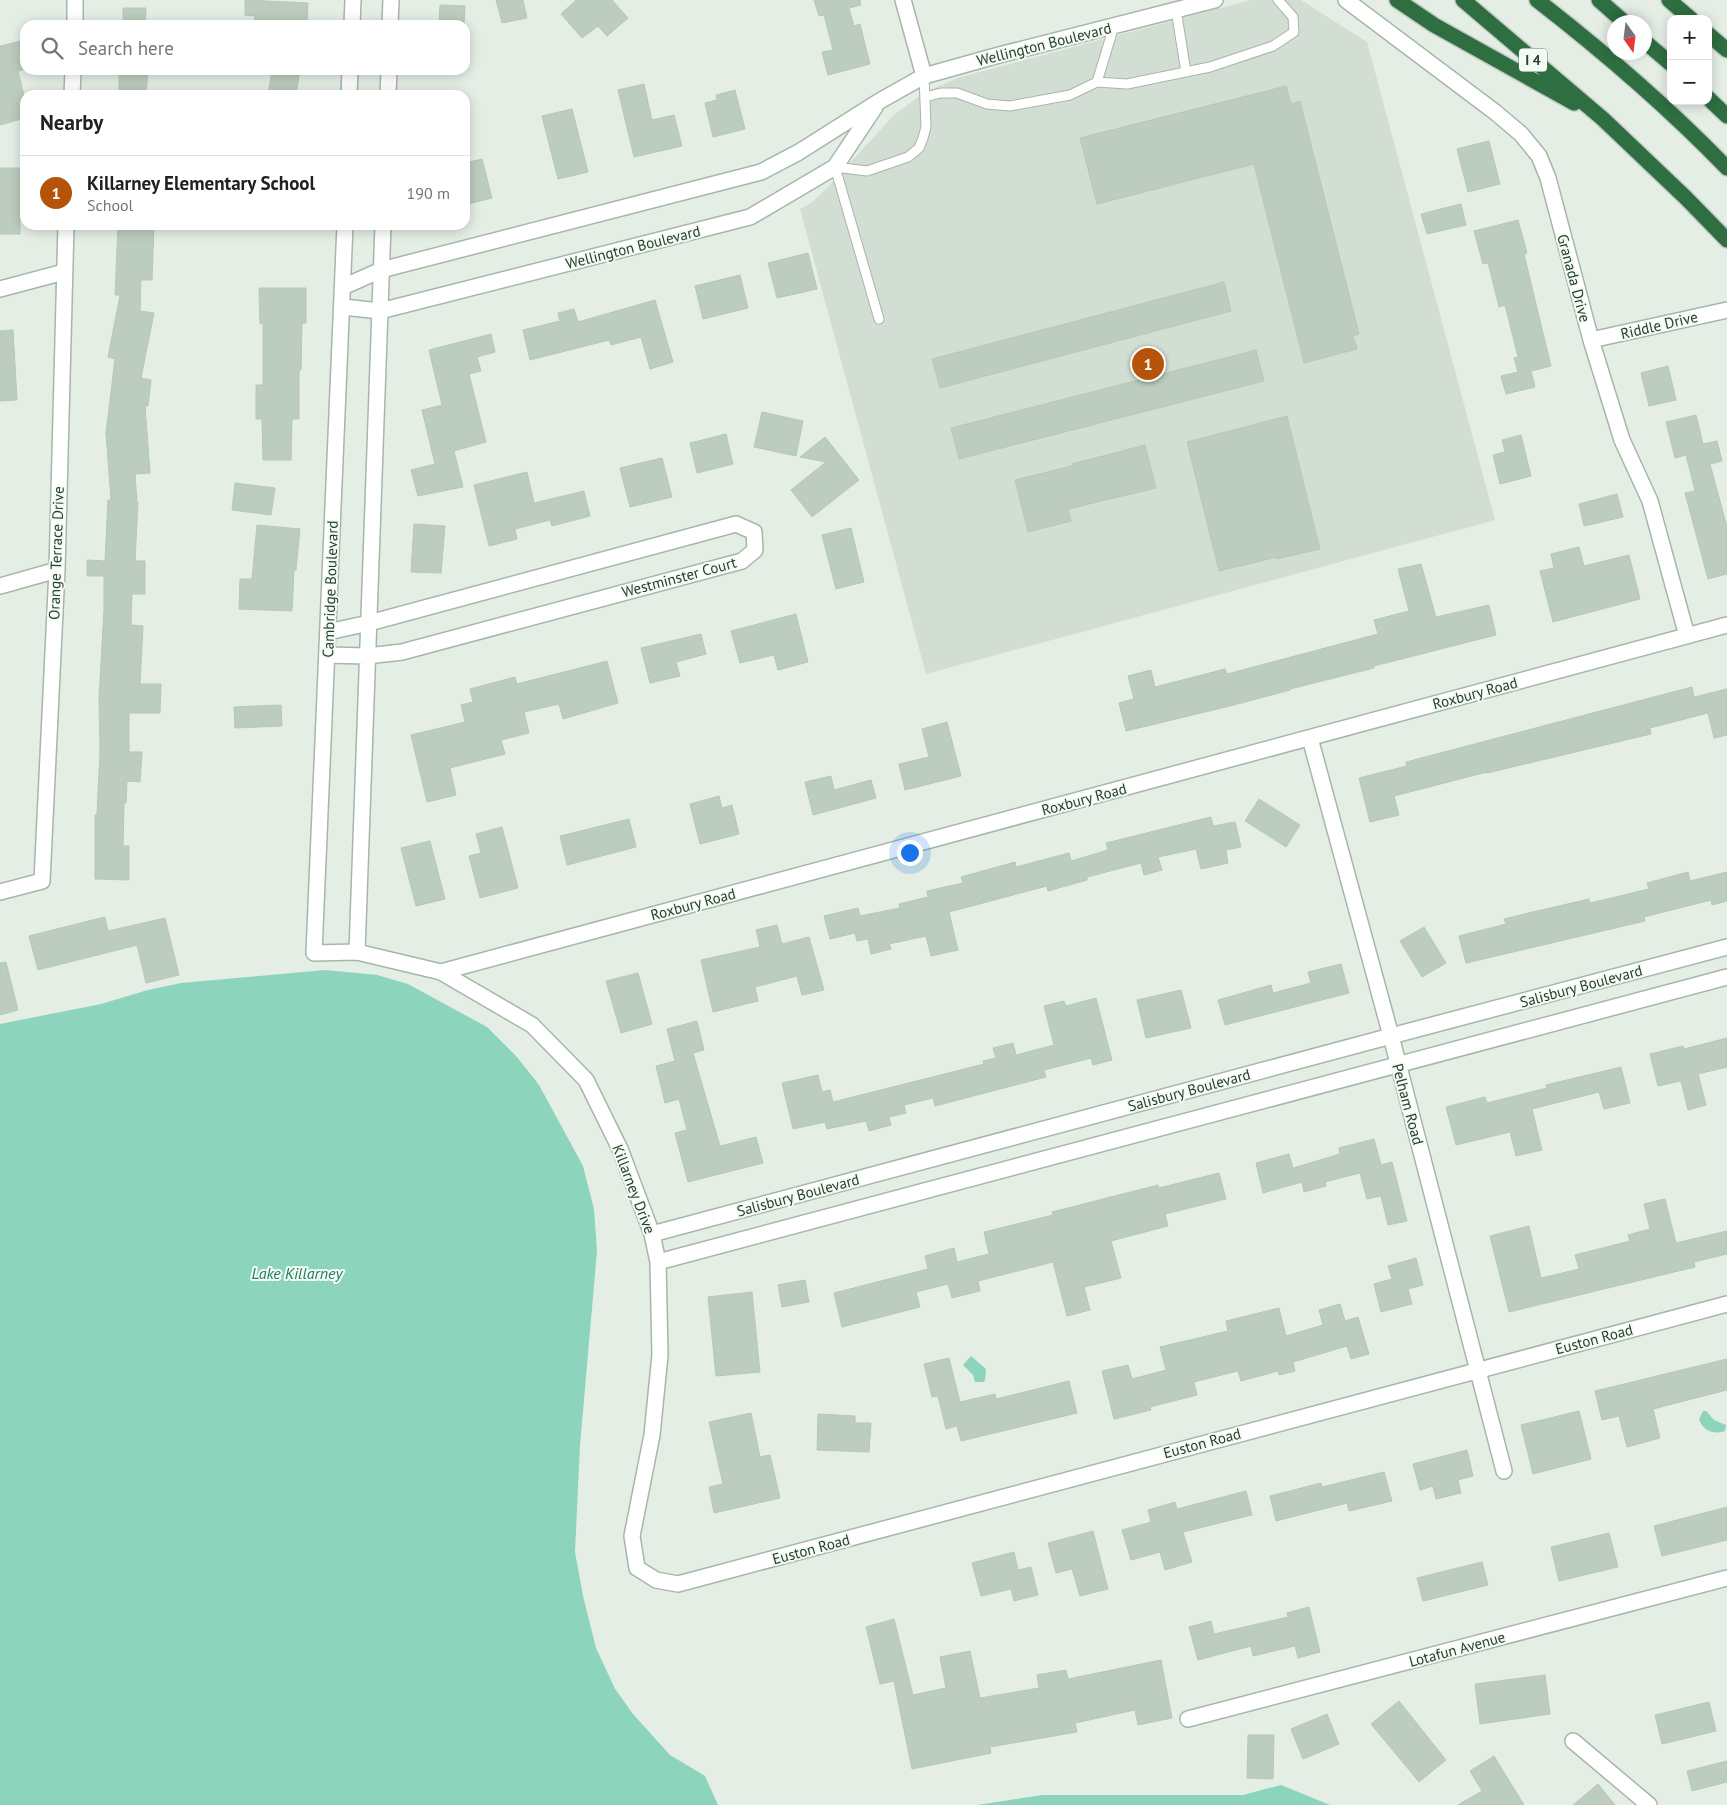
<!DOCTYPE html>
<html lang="en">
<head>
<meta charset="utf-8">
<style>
  :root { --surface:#fff; --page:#f2f2f2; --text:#202124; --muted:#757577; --line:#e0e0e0; --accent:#b45309 }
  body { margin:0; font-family:"PT Sans",sans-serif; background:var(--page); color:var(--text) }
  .controls { position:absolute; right:15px; top:15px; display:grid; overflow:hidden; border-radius:10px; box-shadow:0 2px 12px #0003 }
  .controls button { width:45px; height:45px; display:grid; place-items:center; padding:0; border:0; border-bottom:1px solid var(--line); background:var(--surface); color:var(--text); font:25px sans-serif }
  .compass { position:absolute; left:1607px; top:15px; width:45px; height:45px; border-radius:50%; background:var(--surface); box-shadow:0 2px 12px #0003; rotate:166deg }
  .you { position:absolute; left:909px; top:852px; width:18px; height:18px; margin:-12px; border:4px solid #fff; border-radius:50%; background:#1a73e8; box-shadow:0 0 0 8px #1a73e833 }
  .badge { display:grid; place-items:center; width:32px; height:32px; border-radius:50%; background:var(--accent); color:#fff; font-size:16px; font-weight:700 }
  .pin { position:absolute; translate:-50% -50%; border:2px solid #fff; box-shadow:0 1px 5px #0006 }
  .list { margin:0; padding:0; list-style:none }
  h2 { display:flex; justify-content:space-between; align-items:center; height:65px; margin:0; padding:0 20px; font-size:21px }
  h2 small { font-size:16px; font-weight:400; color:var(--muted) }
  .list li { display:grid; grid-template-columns:32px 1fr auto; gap:15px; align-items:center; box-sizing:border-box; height:75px; padding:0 20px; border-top:1px solid var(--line) }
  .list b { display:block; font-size:19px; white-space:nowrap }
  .list p { margin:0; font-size:16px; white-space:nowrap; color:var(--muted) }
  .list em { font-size:16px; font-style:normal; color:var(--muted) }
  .icon { flex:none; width:28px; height:28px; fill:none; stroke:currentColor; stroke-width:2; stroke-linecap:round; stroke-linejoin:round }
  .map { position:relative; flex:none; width:1727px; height:1805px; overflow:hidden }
  .search { position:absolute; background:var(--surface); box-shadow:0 2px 12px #0003; left:20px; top:20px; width:450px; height:55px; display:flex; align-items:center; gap:12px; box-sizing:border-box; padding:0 18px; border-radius:15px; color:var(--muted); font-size:19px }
  .panel { position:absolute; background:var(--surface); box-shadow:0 2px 12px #0003; left:20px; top:90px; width:450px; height:140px; border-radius:15px }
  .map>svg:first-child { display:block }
</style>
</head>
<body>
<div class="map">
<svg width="1727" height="1805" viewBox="0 0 1727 1805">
  <rect width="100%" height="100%" fill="#e4eee5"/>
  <path fill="#d2ded3" d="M1251,0H1301L1367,42L1495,520L926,674L800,209L811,203L824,191L894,115L923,93L957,78Z"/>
  <path fill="#8cd4bb" d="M325,970L377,975L408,984L487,1027L517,1057L539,1085L583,1166L594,1209L597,1251L580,1445L575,1552L583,1596L596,1648L615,1689L633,1714L670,1755L705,1776L718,1805H0V1024L101,1004L148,990L181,983Z
    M971,1356L986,1369L985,1380L984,1382H975L973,1375L963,1365Z
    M1703,1411H1706L1714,1420L1726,1425L1725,1431C1714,1435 1703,1431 1699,1419Z
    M1281,1785L1330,1805H977L1042,1795H1243Z"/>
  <path fill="#bcccbe" stroke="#b6c8b8" d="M245,0L308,3L307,25H254L255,16L245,15Z
    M496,0H523L527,18L502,23Z
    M576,0H612L628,18L607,36L598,26L582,38L561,14Z
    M814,0H860L861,5L849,8L854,26L860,24L870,64L828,75L822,52L833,50L824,15L819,16Z
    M440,5L465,6L464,25H439Z
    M123,8H146L145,25H123Z
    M25,40V69L18,71L25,100V118L0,125V46Z
    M119,70H148L146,95H119Z
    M272,70H300L296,95H268Z
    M644,84L652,120L674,115L682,146L634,157L618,90Z
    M1286,86L1291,104L1300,101L1359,334L1353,336L1357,349L1304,363L1254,164L1097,204L1080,138Z
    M735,90L745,129L713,137L705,103L717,100L716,95Z
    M572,109L588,172L558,179L542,116Z
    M1489,141L1500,184L1468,192L1457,149Z
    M482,159L492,198L468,204L465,192V163Z
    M0,168H20V234H0Z
    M1461,204L1466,225L1427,234L1421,214Z
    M1518,220L1527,253L1524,254L1551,366L1531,371L1535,387L1506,394L1501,376L1518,372L1514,358L1518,357L1505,305L1499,307L1488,263L1483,264L1474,231Z
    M118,225H154L152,280H141L140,311L154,313L141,378L151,380L148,406H145L150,473L135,474L137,502H138L135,561H145V594H132L131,625L143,626L140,684H161L160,713H129V752H142L140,782L127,781L126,803H124L123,846H129V880L95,879V815H97L100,751L99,698L104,609V576H87V560L105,561L108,500H111L106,433L115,359L108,357L120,295H115Z
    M808,253L817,289L777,298L768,263Z
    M740,275L748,308L703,319L695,286Z
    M1224,282L1231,311L940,388L932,359Z
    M259,288H306V323H302L301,370H299V419H292L291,460H263L262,419H256V385H263V323L260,324Z
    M655,300L673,362L650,369L641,337L611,345L609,340L530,360L523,330L560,321L558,313L574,309L578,322Z
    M13,330L17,400L0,401V331Z
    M491,334L495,352L477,357L481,371L469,374L486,442L454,451L463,487L418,496L411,470L435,464L422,410L442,405L429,350Z
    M1256,350L1264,381L959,459L951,428Z
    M1668,366L1676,400L1649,406L1641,373Z
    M762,412L803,421L796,456L754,447Z
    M1696,415L1703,444L1717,441L1722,461L1710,464L1727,527V574L1708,579L1685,493L1695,491L1686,455L1675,458L1666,422Z
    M1287,416L1320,549L1277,559V557L1219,571L1187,442Z
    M726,434L733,464L697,473L690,443Z
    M1521,435L1531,476L1500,484L1493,455L1505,452L1502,440Z
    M825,437L859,480L812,517L791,490L826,462L800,457Z
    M1145,445L1156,488L1068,509L1071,521L1028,532L1015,480L1072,466V464Z
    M662,458L672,497L630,507L620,468Z
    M527,472L534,503L584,491L590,516L552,526L550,520L515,529L517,539L489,546L474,485Z
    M235,483L275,488L271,515L232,510Z
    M1617,494L1623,517L1584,526L1579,504Z
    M414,524L445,526L441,573L411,572Z
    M257,525L300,529L296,570H294L292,611L239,609L240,579H252Z
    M851,528L864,582L836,589L822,535Z
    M1579,547L1584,566L1629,555L1640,599L1553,622L1540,571L1554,568L1551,554Z
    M1421,564L1436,617L1489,605L1496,635L1374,666V668L1290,689V690L1234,705L1126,731L1119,703L1134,699L1128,676L1151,670L1155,687L1225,669L1227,674L1378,634L1374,620L1409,611L1398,569Z
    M796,614L808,662L778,670L774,655L740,663L731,631Z
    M701,634L706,654L676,662L680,676L650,683L641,648Z
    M607,661L618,703L563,719L559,704L524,712L529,733L501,740L505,754L450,768L456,795L427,802L411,735L465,722L461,705L473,702L470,689L515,677L517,684Z
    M1692,687L1694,697L1727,689V735L1714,738L1708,713L1650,728L1651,734L1487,773V772L1394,796L1399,815L1370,822L1359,778L1407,766L1406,762Z
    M281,705L282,726L235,728L234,707Z
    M947,722L961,776L905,790L899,764L929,757L922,729Z
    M831,776L834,790L871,780L876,798L813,815L805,782Z
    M719,796L722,808L732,805L739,834L700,844L690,804Z
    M1259,799L1300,825L1286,847L1245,821Z
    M1211,817L1213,826L1235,822L1241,847L1226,850L1228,863L1201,869L1196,849L1158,857L1162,870L1144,875L1141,863L1087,877V880L1048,891L1047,886L949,912L958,950L931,956L926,936L889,944L891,949L871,954L868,939L857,941L855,933L830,939L824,916L858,908L860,916L900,908L899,904L928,897L927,891L963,883L961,877L1015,862L1016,867L1069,853L1071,861L1108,850L1106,843Z
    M629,819L636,847L567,865L560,836Z
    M502,827L518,888L480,898L469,856L481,853L476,834Z
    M430,841L445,899L416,906L401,848Z
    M1688,872L1690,881L1727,872V901L1712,905L1711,900L1644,917L1645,921L1466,963L1459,936L1506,924L1504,919L1533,912L1589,899L1590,903L1649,889L1647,883Z
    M105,917L108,931L165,918L179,975L146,983L137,945L38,970L29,936Z
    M777,925L782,944L809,937L824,990L802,995L797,976L755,987L758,1001L713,1012L701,960L760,947L756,930Z
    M1424,927L1446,963L1422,977L1400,941Z
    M6,962L18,1010L0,1015V963Z
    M1341,964L1349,993L1225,1025L1218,1000L1271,985L1273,993L1311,983L1308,972Z
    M638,973L652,1024L621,1033L606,981Z
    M1181,990L1191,1028L1146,1038L1137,1000Z
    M1096,998L1112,1060L1093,1065L1091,1058L1044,1070L1046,1077L935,1106L933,1098L904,1105L906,1113L889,1117L891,1125L869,1131L866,1121L827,1129L825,1122L793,1129L782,1083L818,1075L822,1092L830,1090L833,1102L984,1064L983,1061L996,1058L993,1048L1013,1043L1016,1055L1054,1045L1044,1006L1064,1001L1066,1006Z
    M697,1021L704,1050L693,1053L720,1146L756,1137L763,1163L688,1182L675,1133L687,1130L679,1099L665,1103L656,1066L675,1061L667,1029Z
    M1727,1038V1067L1698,1074L1706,1105L1688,1110L1681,1081L1658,1086L1650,1054L1683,1046L1684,1049Z
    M1621,1067L1630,1103L1604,1109L1599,1092L1532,1109L1542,1150L1516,1156L1510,1132L1456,1145L1446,1107L1485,1097L1487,1103L1547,1088L1546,1085Z
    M1374,1139L1381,1165L1392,1162L1407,1221L1388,1225L1381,1196L1367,1199L1360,1173L1325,1182L1326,1186L1304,1192L1302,1182L1263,1193L1256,1163L1289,1154L1293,1168L1340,1154L1339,1148Z
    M1219,1173L1226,1199L1165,1214L1168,1226L1111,1241L1121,1278L1084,1287L1090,1310L1067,1316L1053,1262L978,1281L980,1291L952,1298L948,1284L916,1292L920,1307L842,1327L834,1293L928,1269L925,1256L954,1248L957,1262L989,1254L984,1232L1053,1215L1052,1212L1158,1185L1159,1188Z
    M1665,1199L1676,1243L1727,1231V1254L1694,1262L1695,1267L1509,1312L1490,1236L1529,1226L1541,1278L1579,1269L1575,1255L1630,1241L1628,1235L1650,1229L1644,1204Z
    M1416,1258L1423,1285L1408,1289L1412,1304L1381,1312L1374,1284L1392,1279L1388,1266Z
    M805,1280L809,1302L782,1307L778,1285Z
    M752,1292L760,1372L716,1376L708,1297Z
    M1340,1304L1345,1321L1358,1317L1369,1354L1351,1359L1347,1346L1293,1362L1295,1371L1279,1375L1278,1371L1241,1381L1238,1371L1194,1382L1197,1395L1150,1407L1151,1410L1114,1419L1102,1371L1128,1365L1132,1379L1166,1370L1160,1347L1228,1331L1226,1321L1279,1308L1286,1336L1323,1325L1319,1310Z
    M949,1358L960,1402L995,1394L996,1399L1069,1381L1077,1413L961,1441L957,1426L946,1429L938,1396L932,1397L924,1364Z
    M1727,1359V1390L1653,1409L1660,1438L1627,1447L1619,1416L1602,1420L1595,1391Z
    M1579,1411L1591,1459L1533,1474L1521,1425Z
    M751,1413L760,1457L770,1455L780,1498L714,1513L709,1487L723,1484L709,1422Z
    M818,1414L855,1416V1423H871L869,1452L817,1450Z
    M1467,1450L1473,1476L1458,1480L1461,1493L1436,1499L1433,1486L1420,1490L1413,1464Z
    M1384,1472L1392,1501L1349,1511L1347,1503L1276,1521L1270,1496L1321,1483L1322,1487Z
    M1246,1491L1252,1515L1183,1532L1192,1562L1165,1570L1160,1552L1131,1560L1122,1530L1151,1522L1148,1510L1175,1502L1177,1509Z
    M1727,1507V1540L1662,1556L1654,1526Z
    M1093,1531L1108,1589L1080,1596L1072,1569L1056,1573L1048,1543Z
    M1609,1533L1618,1567L1559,1581L1551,1547Z
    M1014,1552L1018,1570L1031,1567L1038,1595L1014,1601L1011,1589L981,1596L972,1563Z
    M1482,1562L1488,1585L1423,1601L1417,1578Z
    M1309,1607L1320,1652L1298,1658L1295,1646L1253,1656L1251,1646L1198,1660L1189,1627L1211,1621L1214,1634L1288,1617L1287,1613Z
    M894,1619L913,1695L946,1688L940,1657L970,1651L980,1698L1039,1688L1037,1675L1066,1670L1068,1679L1161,1660L1172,1718L1138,1725L1135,1710L1075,1723L1077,1732L990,1747L991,1753L912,1769L894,1681L880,1684L866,1627Z
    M1545,1675L1550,1714L1480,1724L1475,1684Z
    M1399,1701L1446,1760L1419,1782L1371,1724Z
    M1709,1702L1716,1731L1662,1744L1655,1715Z
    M1327,1714L1339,1744L1303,1759L1291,1729Z
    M1248,1735H1274L1273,1779L1247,1778Z
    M1494,1756L1524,1805H1458L1482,1791L1470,1771Z
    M1727,1761V1782L1692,1791L1687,1771Z
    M1598,1784L1615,1805H1573Z"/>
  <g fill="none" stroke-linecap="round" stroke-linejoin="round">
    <g stroke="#a6b7a9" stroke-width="11">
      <path id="lane" d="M1176,10L1186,72
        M1097,82L1114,26
        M925,97L941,93H957L987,104L1010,106L1070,95L1097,82L1127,84L1210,67L1273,46L1294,32L1293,17L1278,0
        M879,319L835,167L867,171L908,157L919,148L923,138L926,127L924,76"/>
    </g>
    <g stroke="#a6b7a9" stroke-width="18">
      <path id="street" d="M75,0V25
        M903,0L924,76
        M1346,0L1495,112L1521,134L1539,156L1548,178L1591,340L1622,440L1650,501L1687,636
        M352,25L353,0
        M390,25L391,0
        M72,95L73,70
        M349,95L350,70
        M388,95L389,70
        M345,225L314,953L357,952L441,972L532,1025L586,1080L620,1149L652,1234L658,1262L660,1355L652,1435L632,1536L637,1568L656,1580L678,1584L1727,1304
        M343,287L381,270L761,172L799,152L878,102L924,76L999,55L1215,0
        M0,289L64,272
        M343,307L380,311L750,217L835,167L875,107
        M1591,340L1727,310
        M0,586L57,570
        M327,655L367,656L402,652L742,561L755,550L754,532L736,524L369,623L328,632
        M1310,738L1391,1036L1504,1471
        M0,892L42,881L57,570L66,225
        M357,952L383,225
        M441,972L1727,625
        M652,1234L1391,1036L1727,947
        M658,1262L1727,977
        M1188,1719L1727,1578
        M1573,1741L1649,1805"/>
    </g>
    <g stroke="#c1cac3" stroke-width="18">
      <path id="highway" d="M1397,0L1434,25L1574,103
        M1463,0L1603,119L1686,198L1727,240
        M1537,0C1604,52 1669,108 1727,168
        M1599,0L1624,22
        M1669,0L1691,19
        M1708,34L1727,50
        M1644,41L1671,64
        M1708,98L1727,116"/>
    </g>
    <use href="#lane" stroke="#fff" stroke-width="9"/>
    <use href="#street" stroke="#fff" stroke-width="15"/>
    <use href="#highway" stroke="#2e6e41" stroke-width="15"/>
  </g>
  <g text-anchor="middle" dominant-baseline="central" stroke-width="4" stroke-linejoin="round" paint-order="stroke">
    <rect fill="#f5faf5" stroke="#627867" stroke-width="1" x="1519" y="48.5" width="28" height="23" rx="4"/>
    <g font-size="14" font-weight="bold" fill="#23412a">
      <text x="1533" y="60">I 4</text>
    </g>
    <g font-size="15" fill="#23412a" stroke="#f5faf5">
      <text transform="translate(1044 44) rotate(-14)">Wellington Boulevard</text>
      <text transform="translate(633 247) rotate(-14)">Wellington Boulevard</text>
      <text transform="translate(1574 278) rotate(75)">Granada Drive</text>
      <text transform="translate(1659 325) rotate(-13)">Riddle Drive</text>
      <text transform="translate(56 553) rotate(-88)">Orange Terrace Drive</text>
      <text transform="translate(679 577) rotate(-15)">Westminster Court</text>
      <text transform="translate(330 589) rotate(-88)">Cambridge Boulevard</text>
      <text transform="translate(1475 693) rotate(-15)">Roxbury Road</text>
      <text transform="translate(1084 799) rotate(-15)">Roxbury Road</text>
      <text transform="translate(693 904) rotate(-15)">Roxbury Road</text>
      <text transform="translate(1581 986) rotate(-15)">Salisbury Boulevard</text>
      <text transform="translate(1189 1090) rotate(-15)">Salisbury Boulevard</text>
      <text transform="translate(1408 1104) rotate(75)">Pelham Road</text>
      <text transform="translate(634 1189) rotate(69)">Killarney Drive</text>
      <text transform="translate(798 1195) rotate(-15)">Salisbury Boulevard</text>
      <text transform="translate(1594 1339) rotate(-15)">Euston Road</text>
      <text transform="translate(1202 1443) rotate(-15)">Euston Road</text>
      <text transform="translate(811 1549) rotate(-15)">Euston Road</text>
      <text transform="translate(1457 1649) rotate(-15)">Lotafun Avenue</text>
    </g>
    <g font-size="16" font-style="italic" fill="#1b7f5e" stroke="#f5faf5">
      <text x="297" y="1273">Lake Killarney</text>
    </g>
  </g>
</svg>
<div class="controls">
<button>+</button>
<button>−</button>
</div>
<svg class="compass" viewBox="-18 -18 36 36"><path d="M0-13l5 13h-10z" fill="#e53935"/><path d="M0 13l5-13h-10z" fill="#757577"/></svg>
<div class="you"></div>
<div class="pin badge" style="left:1148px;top:364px">1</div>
<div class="search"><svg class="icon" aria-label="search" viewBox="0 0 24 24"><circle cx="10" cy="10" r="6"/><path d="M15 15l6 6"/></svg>Search here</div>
<section class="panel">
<h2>Nearby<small></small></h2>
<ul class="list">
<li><span class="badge">1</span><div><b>Killarney Elementary School</b><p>School</p></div><em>190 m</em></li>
</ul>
</section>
</div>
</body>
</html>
